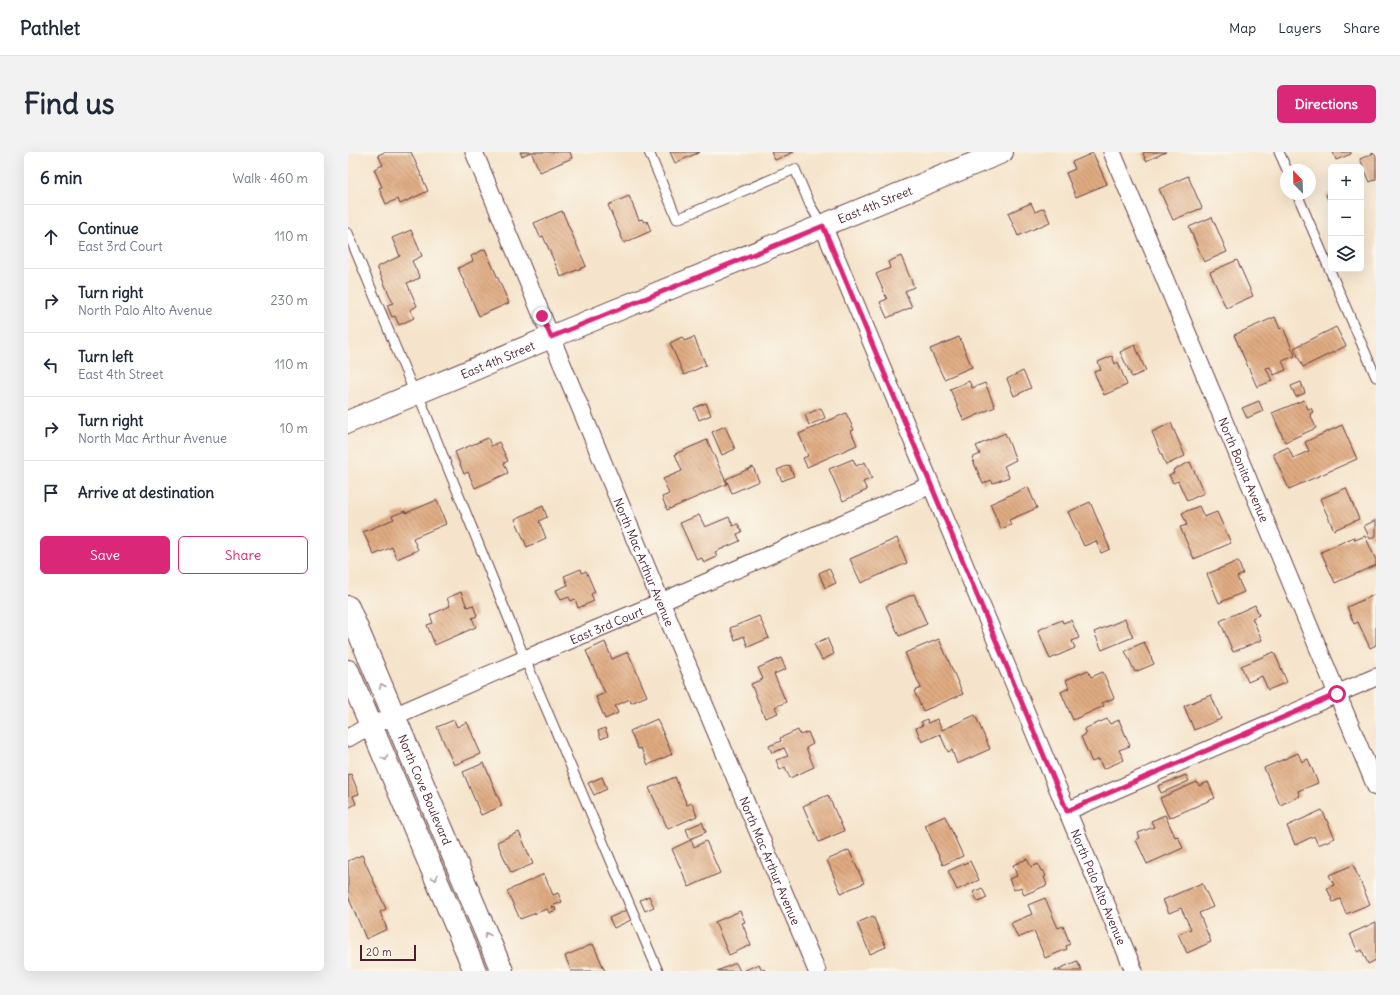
<!DOCTYPE html>
<html lang="en">
<head>
<meta charset="utf-8">
<style>
  :root { --surface:#fff; --page:#f2f2f3; --text:#1f2937; --muted:#747a83; --line:#e0e1e3; --accent:#db2777 }
  body { margin:0; font-family:Delius,sans-serif; background:var(--page); color:var(--text) }
  .controls { position:absolute; right:12px; top:12px; display:grid; overflow:hidden; border-radius:6px; box-shadow:0 4px 16px #0002 }
  .controls button { width:36px; height:36px; display:grid; place-items:center; padding:0; border:0; border-bottom:1px solid var(--line); background:var(--surface); color:var(--text); font:20px sans-serif }
  .compass { position:absolute; left:932px; top:12px; width:36px; height:36px; border-radius:50%; background:var(--surface); box-shadow:0 4px 16px #0002; rotate:337deg }
  .scale { position:absolute; left:12px; bottom:10px; width:56px; box-sizing:border-box; padding-left:4px; border:2px solid #4a1f2b; border-top:0; font-size:11px; line-height:14px; white-space:nowrap; color:#4a1f2b; -webkit-text-stroke:3px #fbf7ec; paint-order:stroke }
  .stop { position:absolute; width:12px; height:12px; margin:-9px; border:3px solid #db2777; border-radius:50%; background:#fff }
  .stop.end { background:#db2777; border-color:#fff; box-shadow:0 1px 4px #0008 }
  .list { margin:0; padding:0; list-style:none }
  h2 { display:flex; justify-content:space-between; align-items:center; height:52px; margin:0; padding:0 16px; font-size:17px }
  h2 small { font-size:13px; font-weight:400; color:var(--muted) }
  .list li { display:grid; grid-template-columns:26px 1fr auto; gap:12px; align-items:center; box-sizing:border-box; height:64px; padding:0 16px; border-top:1px solid var(--line) }
  .list b { display:block; font-size:15px; white-space:nowrap }
  .list p { margin:0; font-size:13px; white-space:nowrap; color:var(--muted) }
  .list em { font-size:13px; font-style:normal; color:var(--muted) }
  .actions { display:flex; gap:8px; padding:12px 16px }
  .actions a { flex:1; padding:9px 0; border:1px solid var(--accent); border-radius:6px; text-align:center; font-size:14px; color:var(--accent) }
  .actions .main { background:var(--accent); color:#fff }
  .icon { flex:none; width:22px; height:22px; fill:none; stroke:currentColor; stroke-width:2; stroke-linecap:round; stroke-linejoin:round }
  .map { position:relative; flex:none; width:1028px; height:819px; overflow:hidden; border-radius:6px }
  header { display:flex; align-items:center; gap:24px; box-sizing:border-box; height:56px; padding:0 20px; background:var(--surface); border-bottom:1px solid var(--line) }
  header strong { font-size:19px }
  nav { display:flex; gap:22px; margin-inline-start:auto; font-size:14px }
  .intro { display:flex; align-items:center; justify-content:space-between; box-sizing:border-box; height:96px; padding:0 24px }
  h1 { margin:0; font-size:28px }
  .button { padding:10px 18px; border-radius:6px; background:var(--accent); color:#fff; font-size:14px; font-weight:700 }
  main { display:flex; gap:24px; padding:0 24px }
  aside { flex:1; background:var(--surface); border-radius:6px; box-shadow:0 4px 16px #0002 }
  .map>svg:first-child { display:block }
</style>
</head>
<body>
<header>
<strong>Pathlet</strong>
<nav><a>Map</a><a>Layers</a><a>Share</a></nav>
</header>
<div class="intro"><h1>Find us</h1><a class="button">Directions</a></div>
<main>
<aside>
<h2>6 min<small>Walk · 460 m</small></h2>
<ul class="list">
<li><svg class="icon" aria-label="ahead" viewBox="0 0 24 24"><path d="M12 20V5M6 11l6-6 6 6"/></svg><div><b>Continue</b><p>East 3rd Court</p></div><em>110 m</em></li>
<li><svg class="icon" aria-label="right" viewBox="0 0 24 24"><path d="M7 20v-9h11M14 6l5 5-5 5"/></svg><div><b>Turn right</b><p>North Palo Alto Avenue</p></div><em>230 m</em></li>
<li><svg class="icon" aria-label="left" viewBox="0 0 24 24"><path d="M17 20v-9H6M10 6l-5 5 5 5"/></svg><div><b>Turn left</b><p>East 4th Street</p></div><em>110 m</em></li>
<li><svg class="icon" aria-label="right" viewBox="0 0 24 24"><path d="M7 20v-9h11M14 6l5 5-5 5"/></svg><div><b>Turn right</b><p>North Mac Arthur Avenue</p></div><em>10 m</em></li>
<li><svg class="icon" aria-label="arrive" viewBox="0 0 24 24"><path d="M6 21V4h12l-3 4 3 4H6"/></svg><div><b>Arrive at destination</b></div></li>
</ul>
<div class="actions"><a class="main">Save</a><a>Share</a></div>
</aside>
<div class="map">
<svg width="1028" height="819" viewBox="0 0 1028 819">
  <defs>
    <pattern id="building-back-hatch" width="6" height="6" patternUnits="userSpaceOnUse"><rect width="6" height="6" fill="#dfab82"/><path d="M-1 5l2 2M0 0l6 6M5-1l2 2" fill="none" stroke="#b78b6b"/></pattern>
  </defs>
  <rect width="100%" height="100%" fill="#fbf7ec"/>
  <filter id="ink" filterUnits="userSpaceOnUse"><feTurbulence type="fractalNoise" baseFrequency=".025" numOctaves="2"/><feDisplacementMap in="SourceGraphic" scale="8" xChannelSelector="R" yChannelSelector="G"/><feConvolveMatrix kernelMatrix="1 2 1 2 8 2 1 2 1" color-interpolation-filters="sRGB"/></filter>
  <filter id="wash" filterUnits="userSpaceOnUse"><feTurbulence type="fractalNoise" baseFrequency=".012" numOctaves="4" result="noise"/><feDisplacementMap in="SourceGraphic" scale="16" xChannelSelector="R" yChannelSelector="G"/><feGaussianBlur stdDeviation="0.9" result="paint"/><feColorMatrix in="noise" values="0 0 0 0 0 0 0 0 0 0 0 0 0 0 0 0 0 1.4 0 .05"/><feComposite in="paint" operator="in"/></filter>
  <g filter="url(#wash)">
    <rect width="100%" height="100%" fill="#f5e4cb"/>
    <g id="blocks">
      <path fill="url(#building-back-hatch)" d="M37,0H63L80,39L52,52L50,47L38,52L31,36L34,35L26,17L35,13L30,3Z
        M172,0H222L224,6L192,20L183,0L174,4Z
        M322,0H352L327,11Z
        M423,0H446L427,8Z
        M797,0H818L798,9L795,1Z
        M985,0H1003V2L988,8Z
        M1028,0V27L1022,30L1012,7Z
        M745,1L759,32L728,45L718,21L727,17L724,10Z
        M840,24L854,56L825,68L811,37Z
        M983,40V51L982,52L978,43Z
        M281,44L291,68L294,67L296,70L299,69L303,79L276,91L260,53Z
        M683,51L687,60L696,56L702,70L670,84L660,61Z
        M214,59L238,114L213,125L195,84L192,85L186,71Z
        M864,65L879,100L856,110L841,75Z
        M63,78L74,104L64,109L72,126L59,131L69,154L62,158L66,166L51,173L47,164L44,165L39,153L45,151L29,115L52,104L44,86Z
        M137,97L161,151L131,164L110,116L125,109L123,104Z
        M553,104L566,135L557,139L564,155L539,166L532,150L539,147L528,122L542,116L540,110Z
        M889,108L905,144L878,156L862,120Z
        M927,165L932,177L935,175L947,204L934,209L938,218L926,223L922,215L918,216L924,229L909,235L886,183Z
        M988,175L998,194L955,215L946,196Z
        M334,185L336,189L346,185L358,213L336,223L322,191Z
        M611,185L624,215L596,227L582,197Z
        M787,193L798,219L784,225L772,200Z
        M764,204L767,212L770,210L779,233L756,243L746,220L753,218L750,210Z
        M675,219L683,236L666,244L659,227Z
        M621,229L624,236L637,231L647,255L616,269L602,237Z
        M953,230L957,241L948,245L943,234Z
        M956,248L960,257L963,256L965,260L962,262L968,276L937,290L924,261Z
        M911,249L915,259L899,266L894,256Z
        M358,251L363,263L351,268L346,256Z
        M473,256L477,266L461,273L457,263Z
        M498,261L506,278L503,279L509,293L459,315L455,306L460,304L451,282Z
        M823,271L837,304L818,313L804,280Z
        M994,273L1009,307L941,337L925,302L940,295L945,306L961,299L957,290Z
        M377,274L387,297L374,303L364,280Z
        M657,281L668,308L656,314L661,325L645,331L643,328L635,332L624,306L632,302L628,294Z
        M140,286L143,294L151,290L160,309L156,311L160,321L127,336L120,320L116,322L107,300Z
        M359,288L379,332L319,358L314,345L321,342L315,327L334,319L327,302Z
        M505,307L508,314L517,310L524,326L515,330L519,338L495,349L481,317Z
        M842,310L856,341L839,349L830,329L825,331L821,323L826,321L825,318Z
        M441,313L446,324L434,329L429,318Z
        M405,315L411,329L384,341L378,327Z
        M680,335L689,356L661,368L663,373L653,377L642,352Z
        M998,336L1011,367L986,378L972,347Z
        M89,348L98,372L65,386L70,398L49,407L44,395L26,403L15,380L46,367L44,364L57,359L58,361Z
        M742,350L762,397L753,401L748,389L736,394L720,360Z
        M195,354L199,365L191,369L198,386L179,395L167,367Z
        M851,354L856,365L869,360L883,391L846,407L832,375L839,373L834,361Z
        M351,363L357,375L381,365L385,374L390,372L394,380L389,382L392,389L367,400L369,405L356,411L354,406L349,408L332,371Z
        M1028,368V384L1022,387L1016,374Z
        M1017,384L1028,408V413L987,431L973,400L1006,385L1007,388Z
        M549,386L559,411L513,431L502,407Z
        M890,409L895,422L889,425L896,440L871,451L859,422Z
        M481,416L488,431L477,436L471,421Z
        M233,417L234,421L238,419L247,440L243,442L246,449L230,456L227,447L223,449L221,445L213,448L208,438L220,433L216,424Z
        M113,440L119,455L125,453L129,464L124,466L128,475L87,493L79,473L85,471L82,463L102,454L99,446Z
        M566,442L579,472L551,484L538,454Z
        M1028,442V493L1022,496L1010,470L1006,472L999,455Z
        M907,453L911,463L904,466L914,488L885,500L872,469Z
        M411,464L421,486L400,495L396,484L387,488L382,476Z
        M777,467L785,485L754,498L746,480Z
        M714,468L715,471L723,468L731,486L724,489L727,496L702,507L690,478Z
        M479,486L486,502L474,508L466,492Z
        M591,487L615,542L575,559L566,539L573,536L557,501Z
        M257,490L264,507L280,500L299,544L283,551L282,547L267,554L270,561L257,567L248,545L257,541L238,499Z
        M796,490L806,512L787,520L777,499Z
        M926,500L939,530L920,538L914,524L900,530L893,514Z
        M433,506L438,517L426,522L438,550L427,555L430,561L417,566L403,532L415,527L410,516Z
        M740,518L743,525L755,520L766,546L754,551L756,554L725,568L713,540L721,536L718,528Z
        M863,543L873,567L846,578L836,554Z
        M627,563L642,597L609,612L604,598L600,600L592,582L574,590L568,576L575,573L573,570L579,567L580,571L589,567L594,578Z
        M309,567L324,602L300,613L293,596L290,597L282,579Z
        M759,567L762,572L771,568L782,594L771,598L776,608L755,617L751,607L744,610L733,585L738,582L736,577Z
        M106,568L109,575L119,570L133,602L106,613L89,575Z
        M257,576L260,584L253,587L250,579Z
        M450,578L452,583L460,580L465,592L458,596L466,615L442,626L437,615L432,618L428,608L440,604L436,596L424,601L421,594L433,589L432,586Z
        M950,601L954,610L960,607L970,631L950,639L952,644L932,653L916,616Z
        M136,611L154,654L133,663L115,620Z
        M3,622L11,642L5,644L8,652L0,656V623Z
        M838,623L841,629L813,641L810,634Z
        M254,625L259,637L246,643L240,631Z
        M327,625L339,653L344,651L349,664L320,677L301,636Z
        M849,630L851,634L860,630L867,646L821,666L812,646Z
        M480,643L496,679L471,690L455,654Z
        M974,658L987,686L970,693L966,684L947,693L939,674Z
        M817,663L827,685L830,684L835,696L799,712L788,688L792,686L790,681L806,675L803,669Z
        M597,664L615,704L595,713L577,673Z
        M354,670L358,680L342,687L338,677Z
        M171,680L185,712L163,721L149,690Z
        M343,688L346,695L358,689L372,721L341,735L324,697Z
        M501,698L516,731L493,741L479,708Z
        M14,703L38,757L32,760L39,777L18,787L0,744V709Z
        M679,707L683,715L690,712L693,719L695,718L698,724L696,725L699,733L676,743L673,735L666,738L661,727L669,724L665,713Z
        M622,709L631,728L609,738L600,719Z
        M1005,713L1022,752L998,762L992,747L985,750L979,736L986,733L981,723Z
        M196,722L205,743L210,741L214,750L204,754L205,756L207,755L208,758L201,761L199,757L172,767L159,739Z
        M854,731L865,755L851,761L863,790L839,801L830,782L843,777L833,756L821,761L815,748Z
        M634,736L639,746L630,750L625,740Z
        M301,744L306,755L297,759L292,748Z
        M697,746L710,776L715,774L722,792L718,794L719,797L697,806L686,779L670,786L663,771L684,762L680,753Z
        M279,758L283,768L266,776L261,766Z
        M392,759L397,770L394,771L403,793L381,803L367,770Z
        M525,764L538,795L522,802L509,771Z
        M1028,770V808L1020,812L1014,798L1010,800L1002,782Z
        M245,792L257,819H223L217,804Z
        M729,809L734,819H706Z
        M388,811L392,819H369Z
        M411,812L414,818L416,817L417,819H395Z"/>
    </g>
  </g>
  <g filter="url(#ink)">
    <use href="#blocks" fill-opacity="0" stroke="#643d43" stroke-width="1"/>
    <g fill="none" stroke-linecap="round" stroke-linejoin="round">
      <g stroke="#643d43" stroke-width="11">
        <path id="lane" d="M301,0L329,67L447,17L462,53L475,74
          M931,0L939,18
          M949,42L1028,225
          M0,81L67,242
          M70,242L177,507L310,819"/>
      </g>
      <g stroke="#643d43" stroke-width="19">
        <g id="street">
          <path id="s1" d="M126,0L313,450L469,819"/>
          <path id="s2" d="M764,0L1028,635"/>
          <path id="s3" d="M475,74L786,819"/>
          <path id="s4" d="M0,586L14,578L177,507L313,450L583,333"/>
          <path d="M719,659L1028,525"/>
        </g>
      </g>
      <g stroke="#643d43" stroke-width="24">
        <g id="secondary">
          <path id="s5" d="M0,270L203,185L654,0"/>
          <path id="s6" d="M0,455L154,819"/>
          <path d="M0,519L127,819"/>
        </g>
      </g>
      <use href="#lane" stroke="#fff" stroke-width="9"/>
      <use href="#street" stroke="#fff" stroke-width="17"/>
      <use href="#secondary" stroke="#fff" stroke-width="22"/>
    </g>
    <defs><path id="oneway-chevron" d="M-2-3.5L2.5 0L-2 3.5" fill="none" stroke-width="1.6" stroke-linecap="round" stroke-linejoin="round"/></defs>
    <g stroke="#ae9aa0">
      <use href="#oneway-chevron" transform="translate(34 534) rotate(-113)"/>
      <use href="#oneway-chevron" transform="translate(37 606) rotate(67)"/>
      <use href="#oneway-chevron" transform="translate(87 726) rotate(67)"/>
      <use href="#oneway-chevron" transform="translate(139 783) rotate(-113)"/>
    </g>
  </g>
  <g fill="none" stroke-linecap="round" stroke-linejoin="round" filter="url(#ink)">
    <path stroke="#db2777" stroke-width="5" d="M194,164L203,185L475,74L719,659L989,542"/>
  </g>
  <g text-anchor="middle" dominant-baseline="central" stroke-width="4" stroke-linejoin="round" paint-order="stroke">
    <g font-size="12" fill="#4a1f2b" stroke="#fbf7ec">
      <text stroke="none"><textPath href="#s5" startOffset="570">East 4th Street</textPath></text>
      <text stroke="none"><textPath href="#s5" startOffset="162">East 4th Street</textPath></text>
      <text stroke="none"><textPath href="#s2" startOffset="344">North Bonita Avenue</textPath></text>
      <text stroke="none"><textPath href="#s1" startOffset="444">North Mac Arthur Avenue</textPath></text>
      <text stroke="none"><textPath href="#s4" startOffset="282">East 3rd Court</textPath></text>
      <text stroke="none"><textPath href="#s6" startOffset="198">North Cove Boulevard</textPath></text>
      <text stroke="none"><textPath href="#s1" startOffset="768">North Mac Arthur Avenue</textPath></text>
      <text stroke="none"><textPath href="#s3" startOffset="716">North Palo Alto Avenue</textPath></text>
    </g>
  </g>
</svg>
<div class="controls">
<button>+</button>
<button>−</button>
<button><svg class="icon" aria-label="layers" viewBox="0 0 24 24"><path d="M12 4l9 5-9 5-9-5zM3 14l9 5 9-5"/></svg></button>
</div>
<svg class="compass" viewBox="-18 -18 36 36"><path d="M0-13l5 13h-10z" fill="#e53935"/><path d="M0 13l5-13h-10z" fill="#747a83"/></svg>
<div class="scale">20 m</div>
<div class="stop" style="left:989px;top:542px"></div>
<div class="stop end" style="left:194px;top:164px"></div>
</div>
</main>
</body>
</html>
